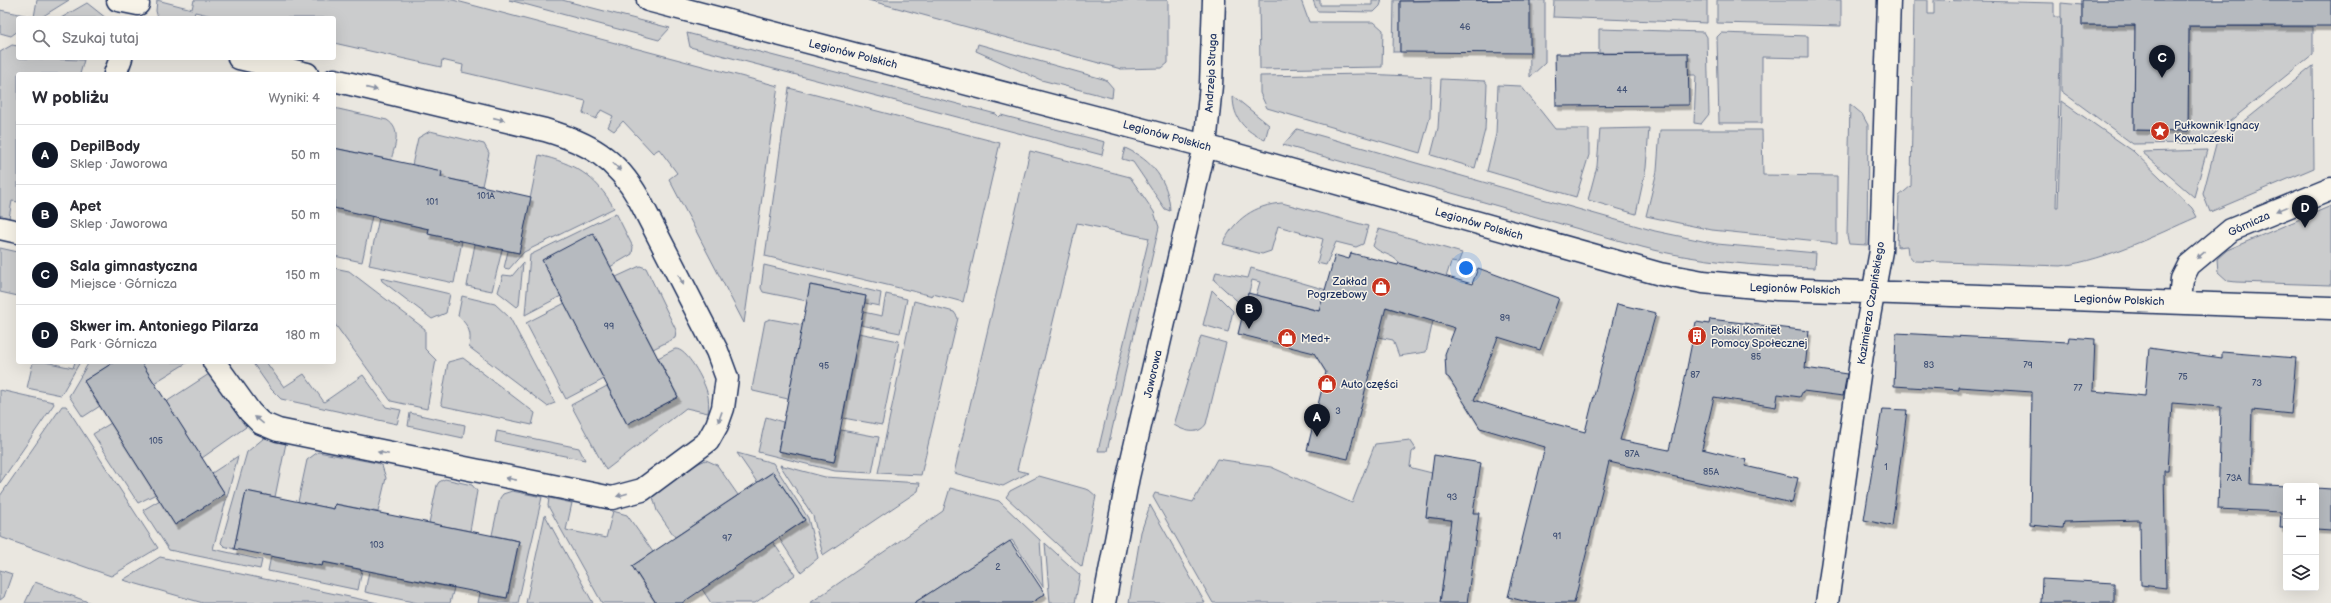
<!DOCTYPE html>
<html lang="pl">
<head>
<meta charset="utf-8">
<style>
  :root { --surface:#fff; --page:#f2f2f3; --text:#2b2b33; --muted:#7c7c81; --line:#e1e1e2; --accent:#111827 }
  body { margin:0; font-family:"Balsamiq Sans",sans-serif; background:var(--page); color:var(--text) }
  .controls { position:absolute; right:12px; bottom:12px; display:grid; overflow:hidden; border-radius:4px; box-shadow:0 4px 16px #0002 }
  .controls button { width:36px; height:36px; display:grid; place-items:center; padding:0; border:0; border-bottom:1px solid var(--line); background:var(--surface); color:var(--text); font:20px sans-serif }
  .you { position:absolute; left:1466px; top:268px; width:14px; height:14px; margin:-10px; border:3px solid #fff; border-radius:50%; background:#1a73e8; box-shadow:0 0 0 6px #1a73e833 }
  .badge { display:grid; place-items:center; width:26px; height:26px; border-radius:50%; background:var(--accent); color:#fff; font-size:13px; font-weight:700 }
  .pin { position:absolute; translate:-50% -33px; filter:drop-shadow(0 1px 2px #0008) }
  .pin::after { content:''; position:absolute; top:21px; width:14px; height:12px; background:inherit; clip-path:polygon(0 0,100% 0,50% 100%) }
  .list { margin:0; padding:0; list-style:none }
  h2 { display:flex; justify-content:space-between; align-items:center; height:52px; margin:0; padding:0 16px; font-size:17px }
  h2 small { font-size:13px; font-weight:400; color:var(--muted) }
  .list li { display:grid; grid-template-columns:26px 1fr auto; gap:12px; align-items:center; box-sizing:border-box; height:60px; padding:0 16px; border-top:1px solid var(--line) }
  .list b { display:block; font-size:15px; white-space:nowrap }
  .list p { margin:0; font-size:13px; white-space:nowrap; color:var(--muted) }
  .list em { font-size:13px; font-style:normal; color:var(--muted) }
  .icon { flex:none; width:22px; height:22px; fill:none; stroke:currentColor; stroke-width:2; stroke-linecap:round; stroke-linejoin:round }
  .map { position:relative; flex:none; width:2331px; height:603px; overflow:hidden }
  .search { position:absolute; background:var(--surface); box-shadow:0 4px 16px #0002; left:16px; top:16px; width:320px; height:44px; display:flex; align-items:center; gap:10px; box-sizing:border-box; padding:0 14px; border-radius:4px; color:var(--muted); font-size:15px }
  .panel { position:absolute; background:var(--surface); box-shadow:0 4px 16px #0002; left:16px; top:72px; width:320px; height:292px; border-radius:4px }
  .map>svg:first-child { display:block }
</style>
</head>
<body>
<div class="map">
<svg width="2331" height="603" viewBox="0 0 2331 603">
  <defs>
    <filter id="shadow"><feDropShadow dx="2.5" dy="4.5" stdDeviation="0" flood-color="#0004"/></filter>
  </defs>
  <rect width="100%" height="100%" fill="#eae7e0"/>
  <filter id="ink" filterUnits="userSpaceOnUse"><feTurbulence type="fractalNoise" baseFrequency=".025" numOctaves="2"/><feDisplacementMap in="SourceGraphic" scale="8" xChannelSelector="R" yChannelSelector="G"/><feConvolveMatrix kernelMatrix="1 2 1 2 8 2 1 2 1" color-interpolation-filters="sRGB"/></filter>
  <g filter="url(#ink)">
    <path fill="#cbcccd" stroke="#737e96" d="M37,0H69L40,18H18V31L11,36L0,33V10L34,17Z
      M157,0L192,9L194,0H453L778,86L744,323L669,179L677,173L659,149L653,153L623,121L614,131L608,127L613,116L601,110L596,119L583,113L586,101L462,72L463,65L442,60L441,67L334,43V18H221L195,12L193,18H158L156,11Z
      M509,0H562L670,28L659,40Z
      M868,0H1168V63L1162,68L1121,69Z
      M1259,0H1301L1309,22H1374L1383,30L1382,67L1260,69Z
      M1313,0H1320V5H1372V0H1382L1380,6L1374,12L1317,11Z
      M1394,0H1431L1400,1V52H1393Z
      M1439,0H1545V63L1530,77L1529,0Z
      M1554,0H1707V23L1553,17Z
      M1717,0H1841V26L1717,23Z
      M1914,0H1928V14H1934V0L2054,3V17H2061V3L2082,5V25H2135L2134,130L2188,131L2189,26L2313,27V54L2203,143L2133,144L2061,91V17L2056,207H2058L2061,101L2133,151L2192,208L2197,217C2153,236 2109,259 2061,266L1914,261L1908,254L1907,246L1897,247L1899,196L1911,186Z
      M87,3L106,18H61Z
      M1599,29L1704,32L1707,37L1709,114L1701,124L1694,123L1696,75H1688V53H1599Z
      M687,33L996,114L999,117L1001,115L1105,142L1102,155L690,47Z
      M1721,33L1808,36V58L1762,57V123H1719L1717,37Z
      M978,44L1103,79L1107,81L1113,88L1112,98L1041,80L976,51Z
      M12,45L18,46V58L84,60L80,74H18V202L12,201L9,218L0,217V52Z
      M2313,66L2314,168L2210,212L2203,194L2216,144Z
      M1365,74L1431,77L1430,117L1420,153L1267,108L1260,93V76Z
      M1441,79L1485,81L1487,84L1485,130L1475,168L1431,155L1438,128Z
      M1498,85L1521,86L1555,129H1589V155L1576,197L1487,171L1496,134Z
      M789,88L1000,143L963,302L933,294V296L765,256Z
      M1233,96L1269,125L1265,140C1245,131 1233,119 1233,96Z
      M1850,104L1862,114L1868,125L1867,245L1849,244L1847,236Z
      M334,108L387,120C402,130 395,145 391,160L334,148Z
      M1649,128L1646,168L1636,214L1588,200L1597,166L1600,129Z
      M1297,129L1655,231L1717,244L1816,253L1815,268C1757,266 1699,262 1642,247L1283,145Z
      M1660,130H1762L1763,175L1837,176V243L1712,230L1646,216L1657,171Z
      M430,131L484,144L489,153L482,186L441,177L412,165L418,138Z
      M1125,148C1152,160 1169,181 1170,211L1165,209L1133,162L1122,159Z
      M2207,150L2194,197L2142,152Z
      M1030,151L1130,177L1154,212L1159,227L1107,451H1098L1149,238L1077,223L1017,470L1028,473L1003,486L954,473Z
      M539,155C575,164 595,175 614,208L524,252L509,269L504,268L508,251L519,253Z
      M1282,203L1368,226L1363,244L1356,247L1336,242L1326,265L1317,263L1323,239L1278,226L1271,251L1262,254L1223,244C1234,219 1255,205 1282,203Z
      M2331,206V285L2236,282L2228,281L2218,272L2217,259L2227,250Z
      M334,208L372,216L362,262L334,256Z
      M616,213L633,247L632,254L610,267L593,234L543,260L561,296L525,315L530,255Z
      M379,218L429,229V234L462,241L454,283L369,265Z
      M1379,229L1462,253L1458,263L1451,262L1446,277L1399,263C1392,253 1381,255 1373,246Z
      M475,244L502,250L492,291L467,286Z
      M0,248L18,252V296L0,292Z
      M523,263L519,305L517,307L498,292L503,275L512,276Z
      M764,265L881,293L879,306L865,303L866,296L811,285L807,301L763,292L761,288Z
      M640,266L646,268L676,330L675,338L653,349L616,277Z
      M334,268L349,271L425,329V349L436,360L427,409L391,401L334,323Z
      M1251,268L1433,321L1426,352L1399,356L1393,340L1378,337L1381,326L1256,295L1260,282L1252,280L1245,308L1214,280L1216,272L1248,278Z
      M381,278L450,294L446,313L432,319L382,281Z
      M1212,290L1233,311L1228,332L1203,325Z
      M886,294L907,299L900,333L861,325L863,312L882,316Z
      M462,296L495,304L510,318L555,403L547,406L469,347C472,333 469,326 458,316Z
      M914,301L954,312L958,318L921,475L878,473Z
      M565,303L604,379L566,399L526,323Z
      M770,319L803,325L788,399L753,391L752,389L765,321Z
      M859,333L899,341L882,425L843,418Z
      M1201,336L1226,343L1206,424C1198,436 1184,431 1174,425Z
      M675,349C687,348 704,381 707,392C709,399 709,406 708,413L686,408L606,470L571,405L607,386L627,424L678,397L658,358Z
      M463,358L535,413L532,425L443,406L441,403L448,362Z
      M33,362H45L73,368L75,362H80L61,395L27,388Z
      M89,362H114L84,381L100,406L83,417L69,396Z
      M141,362H188L154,383Z
      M252,362H266L284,387L304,374L324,402L363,375L386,407L401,410L397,424L281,399L271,389Z
      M209,374L246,427L202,458L166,402Z
      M0,390L53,402L54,404L0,483Z
      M62,406H66L158,548L111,576L0,537V496Z
      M410,413L465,425L463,438L408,426Z
      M766,417L783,422L778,451L834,462L841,430L879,437L872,473L835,471L758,452Z
      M111,423L156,494L138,503L93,434Z
      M497,431L579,448L585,460L495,442Z
      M264,438L286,443L275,497L246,491L234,549L224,546L221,543L247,452Z
      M1410,440L1416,449L1412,452L1410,466L1412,468L1432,473L1426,517L1451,520L1440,603H1213L1153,497L1155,493L1193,502L1217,459L1271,467L1352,503L1375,444Z
      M318,452L377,463L382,466L386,478L378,512L335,504L334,509L298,502L307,460Z
      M737,453L773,463L808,518L818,558L801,572L779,538L805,520L773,472L757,482Z
      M238,456L213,549L262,560L260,569L169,550L143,510L160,500L225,494L212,473Z
      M706,460L717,465L738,495L675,537L657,511L653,497L655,493L699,463Z
      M780,465L825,477L920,483L918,491L823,555L813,516Z
      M1039,476L1089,490L1096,496L1082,567L1006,497L1010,491Z
      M445,479L472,485L477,491L470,531L429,523L437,485L439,482Z
      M950,488L999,501L1040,540L1043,587L1012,540L914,603H810L943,511Z
      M512,491L542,497L518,603H478L480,593L507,598L519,541L492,535L500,498L503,494Z
      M549,498L572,503L566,530L606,538L613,511L627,515L653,552L632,566L656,603H602L548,506Z
      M1150,505L1205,603H1129L1141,532Z
      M545,515L593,603H526Z
      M773,542L795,575L755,603H711L702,589Z
      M1045,543L1080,575L1075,603H1050Z
      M271,556L322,566L323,562L362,570L358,590L268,571Z
      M160,557L378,603H203L123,580Z
      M0,570L12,574L4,597L0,600Z
      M369,571L454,588L450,603H418L365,592Z
      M35,582L91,603H25Z"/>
    <path fill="#b6babf" stroke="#1b2f5e" filter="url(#shadow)" d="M1530,0V53L1400,52V1Z
      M2082,0H2331V26H2189L2188,131L2134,130L2135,25H2082Z
      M1688,53L1689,105L1556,106L1555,54Z
      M334,148L442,171L441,177L531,197L519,253L428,234L429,229L334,208Z
      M593,233L678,397L627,424L542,260Z
      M1351,253L1398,265L1399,263L1472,284L1478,268L1559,298L1540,350L1498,337L1474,400L1519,414L1585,432L1617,304L1656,313L1620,440L1669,450L1682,393L1696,322L1709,324L1710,319L1809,331L1805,368L1847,374L1843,396L1803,391L1800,397L1778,394L1776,407L1714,397L1702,449L1747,460L1745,466L1798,478L1792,503L1609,462L1574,603H1531L1508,597L1545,447L1480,428L1449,378L1446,376L1445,354L1455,328L1386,307L1348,459L1307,450L1326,372L1314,353L1238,334L1248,293L1319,311L1335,255L1349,259Z
      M810,285L866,296L834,462L778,451Z
      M1896,333L2068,342L2069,337L2095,339L2093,391L2145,396L2149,348L2222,358V352L2296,358L2291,414L2252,410L2250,484L2286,486V528H2280L2281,512L2218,509L2221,407L2172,403L2168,471H2164L2166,588L2141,585L2140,520L2064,522L2063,528L2030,525L2032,392L1959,387V390L1894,386Z
      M114,362H141L225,494L175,525L84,381Z
      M1882,409L1907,410L1892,526L1864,520Z
      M1434,455L1481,463L1473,513H1479L1467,603H1440L1451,520L1426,517Z
      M773,472L805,520L682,603H656L632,566Z
      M2316,488L2331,489V530L2316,529Z
      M246,491L334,509L335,504L519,541L507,598L323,562L322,566L234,549Z
      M1010,541L1045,594L1031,603H914Z
      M2042,579L2114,583V603H2041Z"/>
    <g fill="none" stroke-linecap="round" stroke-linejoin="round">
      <g stroke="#1b2f5e" stroke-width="25">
        <path id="minor" d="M118,0L138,4
          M648,0L1205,146L1660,274L1703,282L1777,289L2331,308
          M239,58L307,74
          M115,74L121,58
          M0,228L18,232
          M2180,302L2182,279L2189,265L2231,230L2331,189
          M214,362L250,412L261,423L278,430L612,498L642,490L708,441L717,425L723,408L727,378L717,351L639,199C616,158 589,143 545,130L334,80
          M1104,603L1128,477L1205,146L1211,85L1214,0
          M1827,603L1862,354L1881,251L1889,0"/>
      </g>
      <use href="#minor" stroke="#f7f3e8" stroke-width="22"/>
    </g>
    <defs><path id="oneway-solid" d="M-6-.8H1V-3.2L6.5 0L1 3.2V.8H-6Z"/></defs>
    <g fill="#8991a3">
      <use href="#oneway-solid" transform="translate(372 89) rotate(13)"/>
      <use href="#oneway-solid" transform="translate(499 119) rotate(13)"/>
      <use href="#oneway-solid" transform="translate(617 167) rotate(46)"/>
      <use href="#oneway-solid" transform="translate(2282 209) rotate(158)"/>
      <use href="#oneway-solid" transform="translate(2201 255) rotate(140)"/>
      <use href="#oneway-solid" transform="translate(681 280) rotate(63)"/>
      <use href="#oneway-solid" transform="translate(720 417) rotate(110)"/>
      <use href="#oneway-solid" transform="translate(259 420) rotate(-141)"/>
      <use href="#oneway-solid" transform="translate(383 453) rotate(-168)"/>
      <use href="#oneway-solid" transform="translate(511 479) rotate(-169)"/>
      <use href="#oneway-solid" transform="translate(622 495) rotate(164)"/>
    </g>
  </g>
  <defs>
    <g id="sight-disc" transform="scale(1)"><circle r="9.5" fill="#c8321e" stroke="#f7f3e8"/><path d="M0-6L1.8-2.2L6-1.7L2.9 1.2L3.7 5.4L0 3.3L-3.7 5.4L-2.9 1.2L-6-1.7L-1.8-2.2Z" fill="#fff"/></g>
    <g id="shop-disc" transform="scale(1)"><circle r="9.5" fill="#c8321e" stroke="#f7f3e8"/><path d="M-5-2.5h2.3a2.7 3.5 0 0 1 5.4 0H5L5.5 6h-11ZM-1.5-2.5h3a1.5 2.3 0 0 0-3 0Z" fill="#fff"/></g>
    <g id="building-disc" transform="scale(1)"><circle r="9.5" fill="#c8321e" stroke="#f7f3e8"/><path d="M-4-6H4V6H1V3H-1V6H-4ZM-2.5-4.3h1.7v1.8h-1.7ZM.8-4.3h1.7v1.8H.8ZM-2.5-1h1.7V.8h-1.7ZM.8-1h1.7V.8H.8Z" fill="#fff"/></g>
  </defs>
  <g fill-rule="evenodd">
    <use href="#sight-disc" x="2160" y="131"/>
    <use href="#shop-disc" x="1381" y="287"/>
    <use href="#building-disc" x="1697" y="336"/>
    <use href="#shop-disc" x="1287" y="338"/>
    <use href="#shop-disc" x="1327" y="384"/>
  </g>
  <g text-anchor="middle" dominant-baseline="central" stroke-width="3" stroke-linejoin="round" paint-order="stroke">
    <g font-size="9" fill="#425276">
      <text x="1465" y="27">46</text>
      <text x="1622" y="90">44</text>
      <text x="486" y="196">101A</text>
      <text x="432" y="202">101</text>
      <text x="1505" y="318">89</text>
      <text x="609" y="326">99</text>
      <text x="1756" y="357">85</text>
      <text x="1929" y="365">83</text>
      <text x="2028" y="365">79</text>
      <text x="824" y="366">95</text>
      <text x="1695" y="375">87</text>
      <text x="2183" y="377">75</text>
      <text x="2257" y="383">73</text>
      <text x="2078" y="388">77</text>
      <text x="1338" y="411">3</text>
      <text x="156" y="441">105</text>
      <text x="1632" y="454">87A</text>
      <text x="1886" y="467">1</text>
      <text x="1711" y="472">85A</text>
      <text x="2234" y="478">73A</text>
      <text x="1452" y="497">93</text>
      <text x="1557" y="536">91</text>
      <text x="727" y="538">97</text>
      <text x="377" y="545">103</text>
      <text x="998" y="567">2</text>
    </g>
    <g font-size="11" fill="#1b2f5e" stroke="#f7f3e8">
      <text transform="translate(853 54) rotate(14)">Legionów Polskich</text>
      <text transform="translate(1211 73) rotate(-87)">Andrzeja Struga</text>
      <text transform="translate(1167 136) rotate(15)">Legionów Polskich</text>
      <text transform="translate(1479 224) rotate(16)">Legionów Polskich</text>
      <text transform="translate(2249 224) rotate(-25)">Górnicza</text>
      <text transform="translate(1795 289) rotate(2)">Legionów Polskich</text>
      <text transform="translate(2119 300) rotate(2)">Legionów Polskich</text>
      <text transform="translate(1871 303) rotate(-81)">Kazimierza Czapińskiego</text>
      <text transform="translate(1153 374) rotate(-77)">Jaworowa</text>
    </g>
    <g font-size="11" fill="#1b2f5e" stroke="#f7f3e8" text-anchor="start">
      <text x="2174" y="125">Pułkownik Ignacy<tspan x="2174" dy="13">Kowalczeski</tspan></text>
      <text x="1367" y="281" text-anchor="end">Zakład<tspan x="1367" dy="13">Pogrzebowy</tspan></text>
      <text x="1711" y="330">Polski Komitet<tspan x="1711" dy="13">Pomocy Społecznej</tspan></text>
      <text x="1301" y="338">Med+</text>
      <text x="1341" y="384">Auto części</text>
    </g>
  </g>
</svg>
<div class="controls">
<button>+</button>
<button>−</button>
<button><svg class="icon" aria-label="layers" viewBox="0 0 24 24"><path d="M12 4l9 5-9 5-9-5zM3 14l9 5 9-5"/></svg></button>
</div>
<div class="you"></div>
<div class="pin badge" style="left:1317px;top:437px">A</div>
<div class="pin badge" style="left:1249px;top:329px">B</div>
<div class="pin badge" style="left:2162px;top:78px">C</div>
<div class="pin badge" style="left:2305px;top:228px">D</div>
<div class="search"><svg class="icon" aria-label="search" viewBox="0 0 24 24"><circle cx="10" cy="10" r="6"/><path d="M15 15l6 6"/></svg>Szukaj tutaj</div>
<section class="panel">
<h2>W pobliżu<small>Wyniki: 4</small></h2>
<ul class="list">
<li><span class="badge">A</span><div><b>DepilBody</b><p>Sklep · Jaworowa</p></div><em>50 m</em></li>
<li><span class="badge">B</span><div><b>Apet</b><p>Sklep · Jaworowa</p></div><em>50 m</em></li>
<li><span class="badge">C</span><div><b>Sala gimnastyczna</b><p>Miejsce · Górnicza</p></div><em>150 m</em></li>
<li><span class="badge">D</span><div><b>Skwer im. Antoniego Pilarza</b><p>Park · Górnicza</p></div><em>180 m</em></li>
</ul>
</section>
</div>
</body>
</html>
